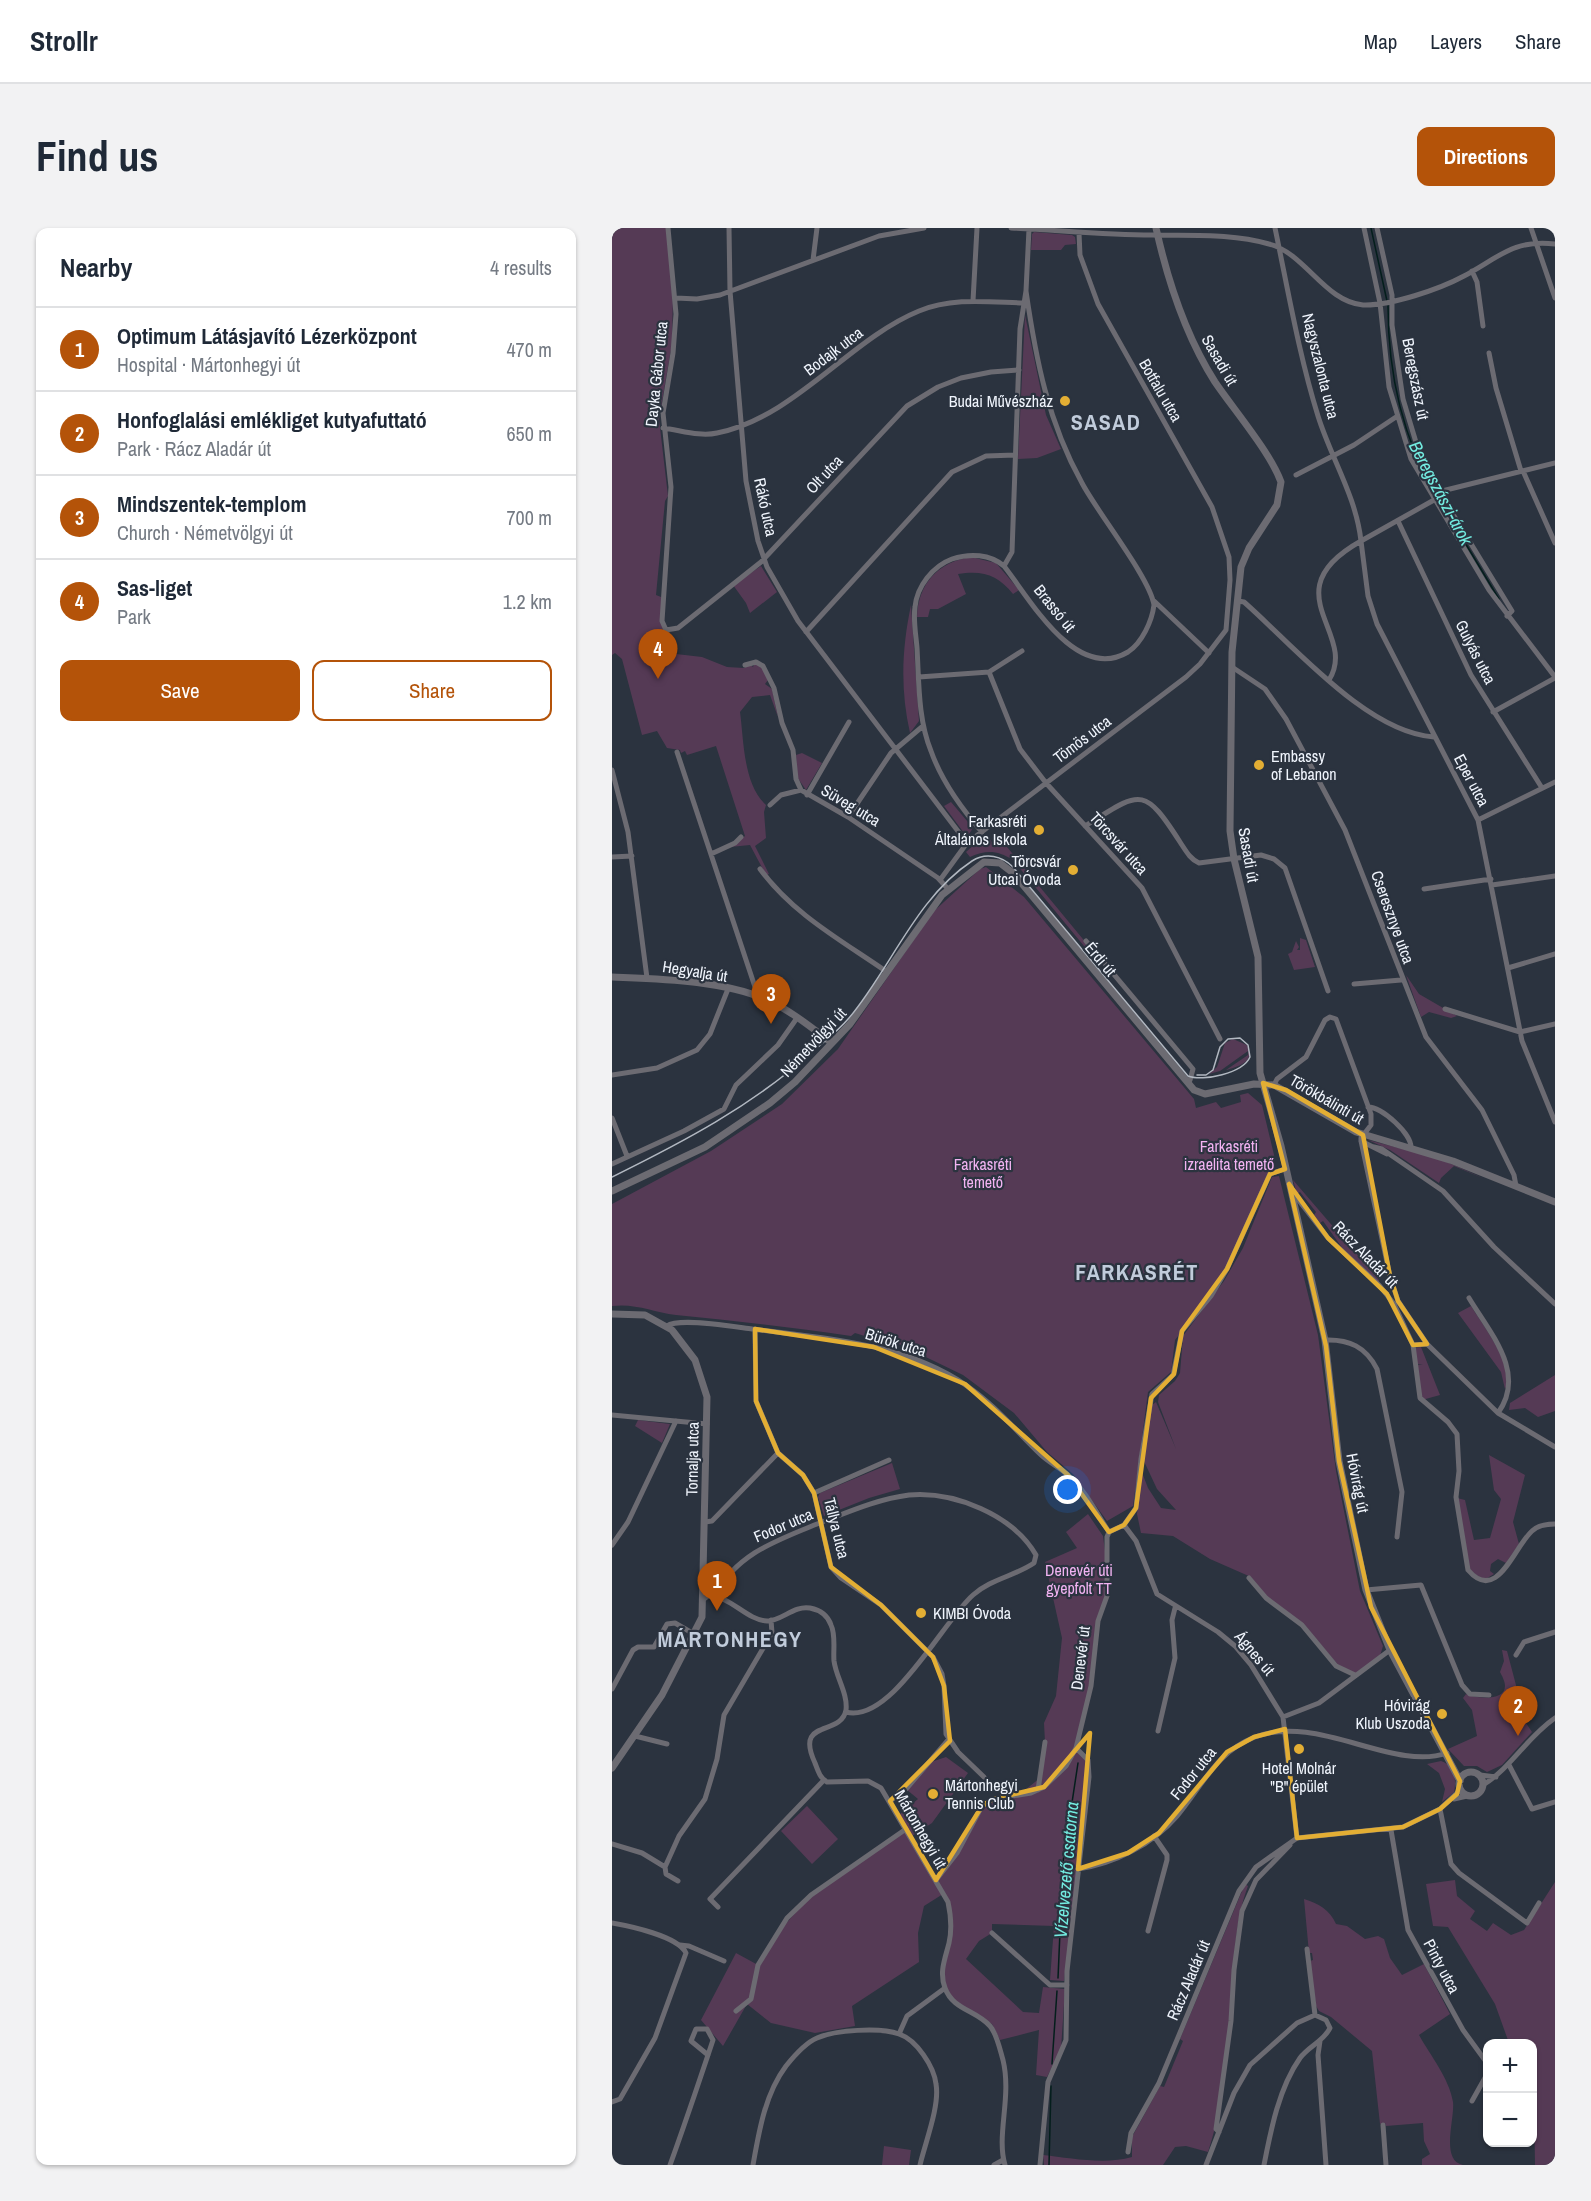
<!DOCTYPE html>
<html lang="en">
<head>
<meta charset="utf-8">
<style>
  :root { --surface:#fff; --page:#f2f2f3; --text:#1f2937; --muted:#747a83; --line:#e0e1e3; --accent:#b45309 }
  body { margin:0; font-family:"Archivo Narrow",sans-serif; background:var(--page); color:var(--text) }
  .controls { position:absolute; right:18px; bottom:18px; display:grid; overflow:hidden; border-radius:12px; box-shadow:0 2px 4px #0004 }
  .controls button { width:54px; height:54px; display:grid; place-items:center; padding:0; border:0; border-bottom:2px solid var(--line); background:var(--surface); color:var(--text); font:30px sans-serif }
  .you { position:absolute; left:456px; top:1262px; width:21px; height:21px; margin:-15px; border:4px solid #fff; border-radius:50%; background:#1a73e8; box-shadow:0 0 0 9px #1a73e833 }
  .badge { display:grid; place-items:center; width:39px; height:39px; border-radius:50%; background:var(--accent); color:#fff; font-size:20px; font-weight:700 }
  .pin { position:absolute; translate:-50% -50px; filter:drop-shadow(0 2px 3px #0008) }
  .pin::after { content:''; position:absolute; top:32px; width:21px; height:18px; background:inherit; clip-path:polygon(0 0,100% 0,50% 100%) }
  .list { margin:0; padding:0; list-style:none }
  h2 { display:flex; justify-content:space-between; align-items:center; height:78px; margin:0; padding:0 24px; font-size:26px }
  h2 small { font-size:20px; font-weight:400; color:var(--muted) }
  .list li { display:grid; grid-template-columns:39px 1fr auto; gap:18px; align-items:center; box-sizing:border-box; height:84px; padding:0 24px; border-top:2px solid var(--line) }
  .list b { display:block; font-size:22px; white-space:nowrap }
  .list p { margin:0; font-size:20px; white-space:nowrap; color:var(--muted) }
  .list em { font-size:20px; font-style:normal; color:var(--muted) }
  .actions { display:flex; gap:12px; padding:18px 24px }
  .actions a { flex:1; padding:14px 0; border:2px solid var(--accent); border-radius:12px; text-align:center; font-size:21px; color:var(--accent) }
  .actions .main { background:var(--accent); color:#fff }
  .map { position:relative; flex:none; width:943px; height:1937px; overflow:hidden; border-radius:12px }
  header { display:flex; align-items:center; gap:36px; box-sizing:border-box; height:84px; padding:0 30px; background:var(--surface); border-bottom:2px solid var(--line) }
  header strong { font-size:28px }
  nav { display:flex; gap:33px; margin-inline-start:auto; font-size:21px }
  .intro { display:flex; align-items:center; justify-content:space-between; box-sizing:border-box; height:144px; padding:0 36px }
  h1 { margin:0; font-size:42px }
  .button { padding:15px 27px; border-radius:12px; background:var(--accent); color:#fff; font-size:21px; font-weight:700 }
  main { display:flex; gap:36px; padding:0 36px }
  aside { flex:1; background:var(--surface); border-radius:12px; box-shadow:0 2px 4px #0004 }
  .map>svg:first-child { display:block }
</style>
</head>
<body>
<header>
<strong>Strollr</strong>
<nav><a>Map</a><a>Layers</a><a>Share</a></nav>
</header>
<div class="intro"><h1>Find us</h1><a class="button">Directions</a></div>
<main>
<aside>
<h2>Nearby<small>4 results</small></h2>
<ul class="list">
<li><span class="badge">1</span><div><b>Optimum Látásjavító Lézerközpont</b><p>Hospital · Mártonhegyi út</p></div><em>470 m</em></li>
<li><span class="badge">2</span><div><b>Honfoglalási emlékliget kutyafuttató</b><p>Park · Rácz Aladár út</p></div><em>650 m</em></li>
<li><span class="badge">3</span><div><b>Mindszentek-templom</b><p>Church · Németvölgyi út</p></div><em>700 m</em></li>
<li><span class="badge">4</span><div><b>Sas-liget</b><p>Park</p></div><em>1.2 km</em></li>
</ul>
<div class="actions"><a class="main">Save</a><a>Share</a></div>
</aside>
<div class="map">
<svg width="943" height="1937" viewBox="0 0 943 1937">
  <rect width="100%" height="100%" fill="#2b333f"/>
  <path fill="#553a55" d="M0,0H54L61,66L60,116L47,191L56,268L53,273L44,367L49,369L51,397L54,402L47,424L90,429L115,439L132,440L138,436L141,439L143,435L150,439L156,452L153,456L160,461L166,489L158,467L140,469L128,484C132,513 131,556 154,577L152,584L154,610L143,618L157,646L154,647L138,617L118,619L133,608L104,518L75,527L73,523L69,525L68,522L55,520L45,503L30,507L10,431L3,425L0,427Z
    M422,4L460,7L463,9L464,16L453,17L449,22H419L420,6Z
    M413,87L434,187L449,221L425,230L406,231Z
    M359,329L384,335L407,362L401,366C386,347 371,342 346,346L354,366L326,381H318L316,389H305C306,356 326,334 359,329Z
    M149,338L165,364L138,385L134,375L121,357Z
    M299,377L307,493L298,505C288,461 290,420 299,377Z
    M190,525L210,535L194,562L185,549L184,527Z
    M339,574L361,600L355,609L332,578Z
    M374,606L382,617L395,619L489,733L486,735L401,632C385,622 374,622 358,629L354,624Z
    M374,639L412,669L582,871L584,880L604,874L609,880L629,874L628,867L636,865L650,877L663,931L625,1021L604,1058L563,1112L559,1144L536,1164L521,1278L495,1293L461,1246L435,1224L402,1185L351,1147L262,1104L256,1109L243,1105L239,1108C181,1099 123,1093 64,1087C41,1084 23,1075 0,1078V976L99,923L170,876L226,821L321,684L368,641Z
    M688,710L694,712L703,739L682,742L676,726L680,724L684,713L687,719L685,722H688Z
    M794,747L807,766L845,788L839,790L817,784L809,789Z
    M621,811L635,817C643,834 628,838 614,842L636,827V823L608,843L597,846L605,839L613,815Z
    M756,912L826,930L873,951L842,938L829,950L827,955L778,922Z
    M667,948L706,1107L724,1243L748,1363L771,1418L768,1428L743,1447L727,1438L704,1411L657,1371L639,1349L598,1331L561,1308L529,1305L525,1286L529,1242L536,1260L549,1280L564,1282L545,1261L530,1229L540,1177L544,1174L564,1221L546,1174L547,1167L563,1153L568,1145L571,1108L612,1053L631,1020L660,949Z
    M681,952L767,1052V1055L736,1028L711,993L708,995L702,987L704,984L688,964L685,966Z
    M859,1078C870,1096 905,1141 893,1161L889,1144L846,1085Z
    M809,1119L828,1167L810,1172L805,1137L811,1136H805L803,1120Z
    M943,1147V1183L926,1189L913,1180L897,1182L898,1175Z
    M26,1192L58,1196L50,1215L23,1198Z
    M877,1227L913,1247L901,1294L907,1316L894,1335L886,1331L879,1336L878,1343L882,1346L872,1352L857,1342L845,1270L853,1272L862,1312L878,1310L889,1271L882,1262Z
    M280,1235L288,1261L257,1270L212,1288L206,1269L208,1265Z
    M476,1286L491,1308L497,1353L486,1393L482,1444L464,1520L478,1537L452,1753L438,1752L442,1698L380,1696V1705L367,1713L354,1731L411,1784L427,1785L431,1759L453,1761L449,1821L435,1849L424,1847L427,1802L388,1812L380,1796L341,1774L331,1750L339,1689L331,1666L312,1678L306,1705L307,1734L240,1778L243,1798L203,1805L159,1795L135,1776L111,1818L89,1792L124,1725L146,1737C183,1669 232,1644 294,1601L324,1652L336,1638L363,1587L381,1571L403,1570L428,1550L433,1514L432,1495L444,1468L450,1410L433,1334L465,1320L454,1304Z
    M890,1422L895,1423L914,1495L920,1504L890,1537L875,1544L865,1538H852L836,1521L865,1508L860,1482L851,1470L854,1466C863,1470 893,1474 893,1458C893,1453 890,1448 888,1444L892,1433Z
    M334,1529L356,1545L320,1595L300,1608L288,1586L306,1571L294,1561L319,1534Z
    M829,1533C842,1537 845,1552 842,1564L830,1574L833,1561L827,1545L815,1536Z
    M195,1578L226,1611L200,1636L169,1603Z
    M843,1652L845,1668L863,1683L858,1691L875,1703L881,1695L899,1707L912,1702L943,1654V1937H923L921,1816L897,1815L883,1776L836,1699L821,1698L814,1656Z
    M633,1656L636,1658C623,1692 623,1726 620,1762C616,1815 613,1874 596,1924L574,1918L563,1919L551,1937H432L431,1927C458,1930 493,1937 520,1929V1909L548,1858L552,1859L571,1813L568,1811Z
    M692,1671C706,1675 718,1682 724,1696L735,1698L753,1711L766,1708L772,1711L778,1730L790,1747L812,1736L838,1786L807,1807C818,1827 837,1850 841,1874C843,1890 828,1933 851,1937H810V1931L818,1926L812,1913L811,1895L774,1898L773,1895L768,1896L760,1823L719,1789L707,1783L704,1778L698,1733L701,1732L700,1725H697Z
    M272,1918L299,1922L297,1937H270Z"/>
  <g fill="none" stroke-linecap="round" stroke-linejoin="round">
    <path stroke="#041e1c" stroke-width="1.5" d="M759,0L775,73
      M776,78C776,144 790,208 823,266
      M826,270L887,371
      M446,1750L451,1634L466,1535
      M440,1836L445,1763
      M437,1937L439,1858"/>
    <path stroke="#6c6b72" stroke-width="5" d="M56,0L64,86L61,125L51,185L59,259L50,393L54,402L66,400L149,334L295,178L326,159L349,150L379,144L407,142
      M117,0L118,63L134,253L146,313L155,339L186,393L355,615
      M399,0C445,2 492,7 540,7C579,8 619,5 657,16C693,25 713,74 751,77C778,78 828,61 852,48C886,30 901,11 943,16
      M663,0C676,62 687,127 706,188C719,230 744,268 749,313C658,364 747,405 717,452
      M752,0L768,75L777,159L799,231L877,362L943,449
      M765,0L780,67V97L791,171L806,221L828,265L900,383L895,388
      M919,0L943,70
      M201,32L205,0
      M860,43L865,54L871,98
      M64,70L85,71L108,67L267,8L312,0
      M361,73L365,0
      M877,125L884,160L909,243
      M51,200C68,202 88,209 105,205C182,190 238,111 307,83C340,69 377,74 411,75
      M943,235L830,263L822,272L749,313L756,368L765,396L866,592L910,813L943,894
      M911,243L943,315
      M684,247L742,217L784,189
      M786,293L859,447L930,560
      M392,338L400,324L408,101L414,63L417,1
      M541,372L597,425
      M626,373L632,374C680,416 755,505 822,509
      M194,404L340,244L374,228L403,227
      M133,437L144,434L151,438L162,460L170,495L181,522L184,551L189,562L236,589L326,650L337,662
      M620,439L653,461L674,491L733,602L814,809L870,882L902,947L904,958
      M377,444L408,521L434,555L530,660L608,811
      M307,449L377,444L410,423
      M881,484L943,450
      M65,524L146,768
      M0,542L16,604L35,750
      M195,567L237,494
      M158,577L169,567L189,562
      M236,589L279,525L311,498
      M866,592L943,554
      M473,598C528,564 531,556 568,614C574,623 578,631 587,635L649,627L662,631L673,640L716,763
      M370,604C349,580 330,554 319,523C306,491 307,454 305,420C304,407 301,392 303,379C305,358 321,338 340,331C358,325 378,326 392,338C418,371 464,455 516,424C530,415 540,393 542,377C538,350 485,284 470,255C436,194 424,132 414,63
      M99,626L123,615L129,609
      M0,629L20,628
      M148,641C182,687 229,712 275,744
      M328,652L355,615L574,449L588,436L614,402L618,352L617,329L600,279L486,76L468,27L467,5
      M880,657L943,648
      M812,661L879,651
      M474,713L581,841L578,852
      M896,740L943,726
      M742,756L789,752
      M833,781L908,804L943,796
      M0,847L45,840L85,822L98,806L116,761
      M662,857L665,851L694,829L713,792L718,789L724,791L759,886V897L749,910V913L778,1048L786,1073L815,1116
      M756,879C770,879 800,906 799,920
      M0,890L15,928
      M749,913L775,926
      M762,919L770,921L831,963L882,1019L943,1076
      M0,936L72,903L112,881L124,857L166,817L185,790
      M681,965L716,1010L767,1057L782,1076L801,1117L808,1170L836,1194L845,1206L847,1243L844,1269L856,1342C885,1376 902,1319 920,1303C926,1297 936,1296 943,1296
      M857,1070C878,1105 915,1145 886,1185
      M55,1098C67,1089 124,1099 140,1101C212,1110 294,1115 355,1158C383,1177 404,1203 428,1226C437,1235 449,1240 457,1248C474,1263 485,1286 497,1304
      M143,1101L144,1173L166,1225L191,1247L202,1265L219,1339L229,1350L269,1377L321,1429L330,1446L332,1458L334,1506L346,1524L372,1549
      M713,1112C737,1111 754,1119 765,1141L790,1264L785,1309
      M801,1117L815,1116L886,1185L943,1219
      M0,1187L95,1196
      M202,1265L277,1232
      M93,1294L100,1293L166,1225
      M512,1297L524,1313L545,1366L606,1404L623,1418L639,1437L671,1489L685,1610
      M0,1317L16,1294L64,1193
      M637,1350L654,1370L690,1397L724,1438L743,1447
      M754,1362L809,1357L850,1457L858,1466L877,1467
      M102,1368C125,1326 163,1313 205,1296C234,1285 265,1271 297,1267C342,1263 401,1287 424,1327L422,1335C403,1348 379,1351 361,1367C331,1393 279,1496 234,1484
      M92,1371L96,1368C118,1367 134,1392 155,1393C170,1393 182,1377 198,1380C208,1382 216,1388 219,1397C224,1407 221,1422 222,1433C224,1449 236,1466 234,1482C229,1509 182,1490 203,1535C206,1543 208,1550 215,1554L256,1553L269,1560L336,1674C339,1688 340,1702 337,1715C333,1731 327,1744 333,1760C341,1782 364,1782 378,1798C385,1806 388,1822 391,1832C400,1869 384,1907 393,1937
      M904,1427L912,1414L943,1404
      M0,1461L21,1422L26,1419H42L55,1396L63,1395L82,1406
      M671,1489L707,1475L778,1422
      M546,1503L563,1430L560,1392L563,1380
      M23,1508L55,1516
      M897,1537L920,1581L943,1574
      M868,1547L884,1549
      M871,1557C900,1539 915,1509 943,1490
      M426,1562L433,1514
      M842,1571L855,1568
      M278,1573L294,1561L337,1511
      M828,1581L839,1636L847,1645L915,1695L927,1675
      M779,1602L796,1702L851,1802L875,1835L874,1848L860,1873
      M0,1616L30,1625L53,1639L54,1646L66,1653
      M53,1639L67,1608L93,1571L105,1531L112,1487L160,1405L159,1392
      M466,1641C502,1636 541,1616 565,1588C590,1558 605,1523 643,1509C705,1485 781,1544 835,1525
      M324,1652L345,1625L370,1578L381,1571L419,1565L432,1559L454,1538L464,1520L479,1458L486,1393L495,1368V1309L497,1304L512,1297L524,1280L529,1231L540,1166L561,1147L570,1103L599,1068L615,1041L658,946L673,941
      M106,1679L98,1671L212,1552
      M0,1695C17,1698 66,1708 74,1725L43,1810L8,1871L0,1874
      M536,1703L555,1632V1627L542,1608
      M380,1705L438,1757H455
      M68,1717L77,1718L112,1733
      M695,1721L703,1787
      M124,1783L139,1771L146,1737L175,1690L199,1667L294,1601
      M287,1806L295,1788L333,1760
      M708,1813L706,1827L714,1937
      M771,1897L774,1937
      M607,1904L604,1901L619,1793L622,1742L630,1683L644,1652L678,1617
      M516,1924L519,1905L547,1855L627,1663L644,1639L685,1610L791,1599L828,1581L848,1562
      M58,1937C73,1896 87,1854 101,1812L95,1801H84L79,1813L96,1827
      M141,1937C147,1903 153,1866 174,1838C182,1828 193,1815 205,1810C223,1802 268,1799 287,1806C305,1812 322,1839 324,1856C328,1878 313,1915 308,1937
      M382,1937L391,1932
      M428,1937L436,1854L454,1812L455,1743L477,1549L476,1532L464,1520
      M594,1937L622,1865L638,1837L685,1795L703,1787
      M652,1937C659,1901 667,1860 688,1830C697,1818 712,1813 718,1800L714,1792L703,1787"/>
    <path stroke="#6c6b72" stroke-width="7" d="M544,0C556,54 573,107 603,154C622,182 658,224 669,254L665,277L637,320L629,339L620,424L618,603L622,631L646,729L648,845L669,918L713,1112L727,1233L754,1362L778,1422L848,1553
      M0,749C47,751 111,752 155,772C178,782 200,800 220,815
      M0,963L93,919L158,875L183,854L238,796L330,667L372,634L388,635L401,645L582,862L593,866L642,856L662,857L744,904L841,933L943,974
      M0,1086L33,1087L60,1102L83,1132L95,1169L90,1389L50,1467L0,1540
      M847 1556a12 12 0 1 1 24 0a12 12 0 1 1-24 0Z"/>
    <path stroke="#b2b8c1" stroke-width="1.5" d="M0,949C71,914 140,878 200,824C213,813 226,803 237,790C279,740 304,670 360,633C374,624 390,628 401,639L576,848C591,854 631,845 638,829L636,817L628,810L616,811L608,819L601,842L594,847H585"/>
  </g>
  <path fill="none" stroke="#e3ae34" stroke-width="4.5" stroke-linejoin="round" d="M651,855L674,862L751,907L778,1048L786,1073L815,1116L801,1117L775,1066L716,1010L677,956L714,1118L727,1233L759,1379L848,1553L845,1566L828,1581L791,1599L685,1610L673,1501L642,1509L615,1524L547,1605L516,1625L466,1641L478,1505L432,1559L381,1571L370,1578L324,1652L278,1573L338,1513L332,1458L321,1429L269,1377L219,1339L202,1265L191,1247L166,1225L144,1173L143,1101L262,1119L353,1156L456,1247L497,1304L512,1297L524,1280L539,1170L562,1146L570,1103L615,1041L658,946L673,941Z"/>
  <g fill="#e3ae34" stroke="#2b333f" stroke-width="2">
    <circle cx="453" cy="173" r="6"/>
    <circle cx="647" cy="537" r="6"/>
    <circle cx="427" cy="602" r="6"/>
    <circle cx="461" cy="642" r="6"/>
    <circle cx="309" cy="1385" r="6"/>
    <circle cx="830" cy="1486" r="6"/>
    <circle cx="687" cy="1521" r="6"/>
    <circle cx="321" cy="1566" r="6"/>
  </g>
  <g text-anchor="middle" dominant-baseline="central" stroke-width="4.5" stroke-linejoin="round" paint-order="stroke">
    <g font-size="16" fill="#f0f5fd" stroke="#2b333f">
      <text transform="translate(221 123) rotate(-37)">Bodajk utca</text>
      <text transform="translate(608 132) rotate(60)">Sasadi út</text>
      <text transform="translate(709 138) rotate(76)">Nagyszalonta utca</text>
      <text transform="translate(44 146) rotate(-84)">Dayka Gábor utca</text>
      <text transform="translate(804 151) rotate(79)">Beregszász út</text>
      <text transform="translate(549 162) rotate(60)">Botfalu utca</text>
      <text transform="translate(212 246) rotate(-47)">Olt utca</text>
      <text transform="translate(154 279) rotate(78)">Rákó utca</text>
      <text transform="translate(443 380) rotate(51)">Brassó út</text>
      <text transform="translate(864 424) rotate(63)">Gulyás utca</text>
      <text transform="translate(470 511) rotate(-37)">Tömös utca</text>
      <text transform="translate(860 552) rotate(62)">Eper utca</text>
      <text transform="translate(239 577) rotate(31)">Süveg utca</text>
      <text transform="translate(507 615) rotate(48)">Törcsvár utca</text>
      <text transform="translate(637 627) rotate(80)">Sasadi út</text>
      <text transform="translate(781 689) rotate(70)">Cseresznye utca</text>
      <text transform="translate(489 731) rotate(50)">Érdi út</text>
      <text transform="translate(83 743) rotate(9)">Hegyalja út</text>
      <text transform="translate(201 814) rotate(-47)">Németvölgyi út</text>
      <text transform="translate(715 871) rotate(30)">Törökbálinti út</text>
      <text transform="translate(754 1026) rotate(46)">Rácz Aladár út</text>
      <text transform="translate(284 1114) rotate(17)">Bürök utca</text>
      <text transform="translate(80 1231) rotate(-89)">Tornalja utca</text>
      <text transform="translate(746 1255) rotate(79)">Hóvirág út</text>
      <text transform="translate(171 1297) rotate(-23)">Fodor utca</text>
      <text transform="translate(225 1300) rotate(76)">Tállya utca</text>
      <text transform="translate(643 1425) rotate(50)">Ágnes út</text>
      <text transform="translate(468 1430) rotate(-83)">Denevér út</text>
      <text transform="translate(581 1545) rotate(-51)">Fodor utca</text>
      <text transform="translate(309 1601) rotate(60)">Mártonhegyi út</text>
      <text transform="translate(830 1738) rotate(62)">Pinty utca</text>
      <text transform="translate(576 1752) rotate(-67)">Rácz Aladár út</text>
    </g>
    <g font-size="16" fill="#f0f5fd" stroke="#2b333f" text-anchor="end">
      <text x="441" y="173">Budai Művészház</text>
      <text x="659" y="528" text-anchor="start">Embassy<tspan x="659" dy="18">of Lebanon</tspan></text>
      <text x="415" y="593">Farkasréti<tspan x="415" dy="18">Általános Iskola</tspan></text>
      <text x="449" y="633">Törcsvár<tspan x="449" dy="18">Utcai Óvoda</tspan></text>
      <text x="321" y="1385" text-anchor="start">KIMBI Óvoda</text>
      <text x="818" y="1477">Hóvirág<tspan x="818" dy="18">Klub Uszoda</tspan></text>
      <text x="687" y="1540" text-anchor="middle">Hotel Molnár<tspan x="687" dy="18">"B" épület</tspan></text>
      <text x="333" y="1557" text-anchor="start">Mártonhegyi<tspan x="333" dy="18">Tennis Club</tspan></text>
    </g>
    <g font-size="16" fill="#f2b3f2" stroke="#2b333f">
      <text x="617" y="918">Farkasréti<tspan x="617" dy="18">izraelita temető</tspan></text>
      <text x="371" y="936">Farkasréti<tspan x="371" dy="18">temető</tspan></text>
      <text x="467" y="1342">Denevér úti<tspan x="467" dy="18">gyepfolt TT</tspan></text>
    </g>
    <g font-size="18" font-style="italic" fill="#73ece1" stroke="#2b333f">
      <text transform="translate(829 265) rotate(62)">Beregszászi-árok</text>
      <text transform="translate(454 1642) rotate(-85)">Vízelvezető csatorna</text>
    </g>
    <g font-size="22" font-weight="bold" letter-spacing="1.5" fill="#c1ccdb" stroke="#2b333f">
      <text x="494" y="194">SASAD</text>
      <text x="525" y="1044">FARKASRÉT</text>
      <text x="118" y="1411">MÁRTONHEGY</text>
    </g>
  </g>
</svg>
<div class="controls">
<button>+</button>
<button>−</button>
</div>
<div class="you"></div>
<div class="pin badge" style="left:105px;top:1383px">1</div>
<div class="pin badge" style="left:906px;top:1508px">2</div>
<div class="pin badge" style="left:159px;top:796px">3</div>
<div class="pin badge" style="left:46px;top:451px">4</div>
</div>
</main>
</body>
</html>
